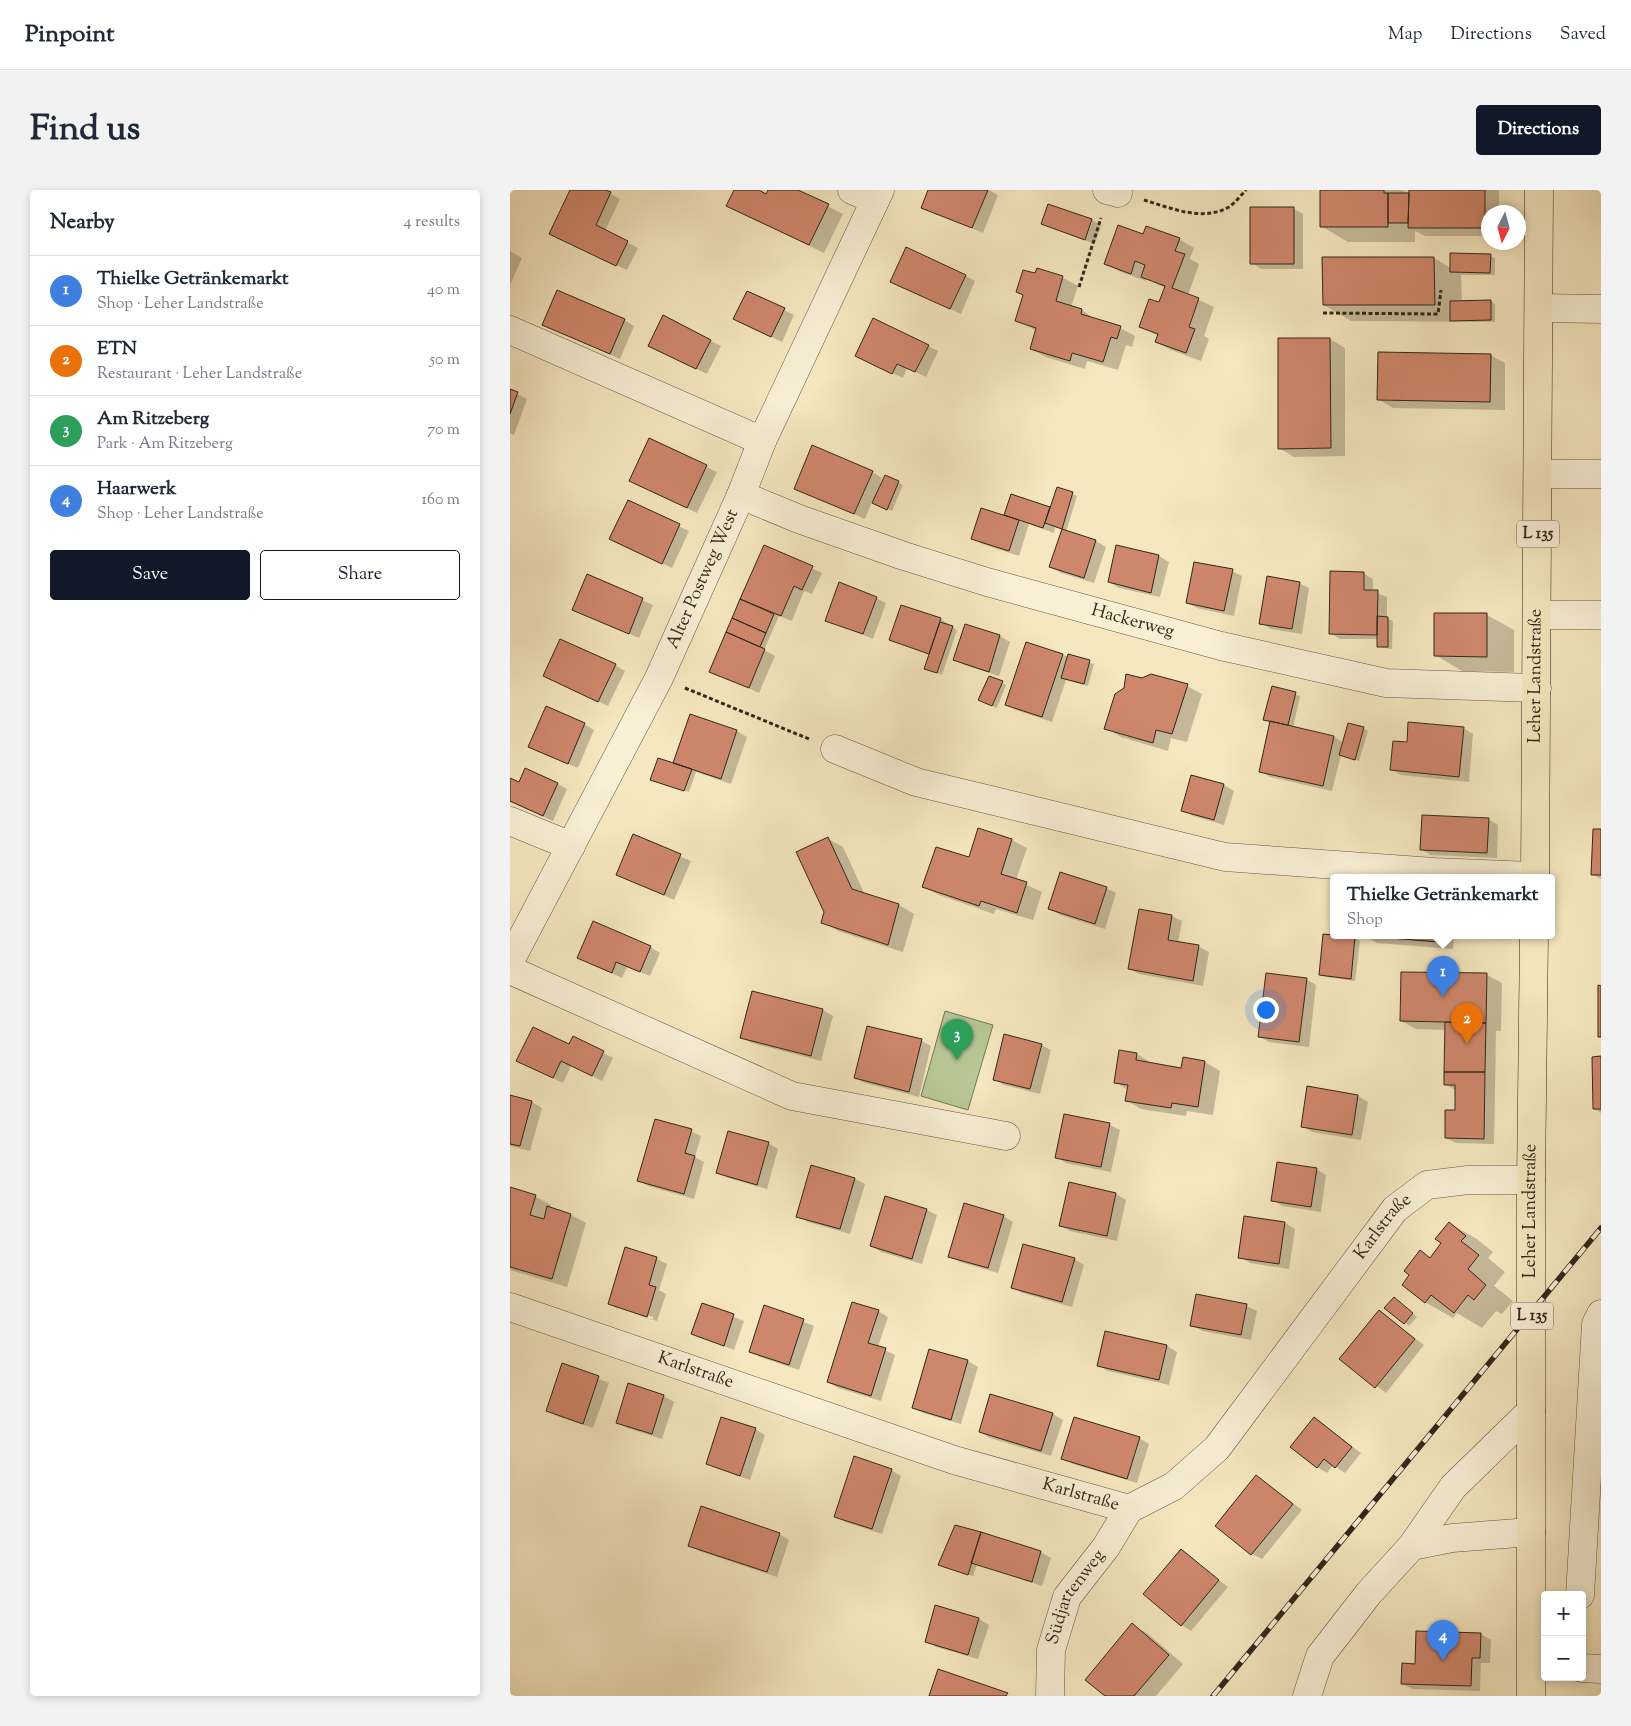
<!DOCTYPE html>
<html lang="en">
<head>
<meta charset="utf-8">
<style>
  :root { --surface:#fff; --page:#f2f2f3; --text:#1f2937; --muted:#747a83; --line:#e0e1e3; --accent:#111827 }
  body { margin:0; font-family:"Sorts Mill Goudy",serif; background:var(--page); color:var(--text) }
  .controls { position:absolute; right:15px; bottom:15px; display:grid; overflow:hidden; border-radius:5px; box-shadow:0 2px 8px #0003 }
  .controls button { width:45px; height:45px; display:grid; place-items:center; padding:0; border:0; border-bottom:1px solid var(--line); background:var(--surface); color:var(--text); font:25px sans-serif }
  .compass { position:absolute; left:971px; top:15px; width:45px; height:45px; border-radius:50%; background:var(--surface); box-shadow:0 2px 8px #0003; rotate:186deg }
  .you { position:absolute; left:755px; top:819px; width:18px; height:18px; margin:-12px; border:4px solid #fff; border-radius:50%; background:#1a73e8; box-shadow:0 0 0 8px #1a73e833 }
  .badge { display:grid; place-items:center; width:32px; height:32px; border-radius:50%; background:var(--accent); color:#fff; font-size:16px; font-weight:700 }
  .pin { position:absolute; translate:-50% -41px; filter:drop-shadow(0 1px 2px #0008) }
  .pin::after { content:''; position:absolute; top:26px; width:18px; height:15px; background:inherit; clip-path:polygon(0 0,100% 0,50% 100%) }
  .popup { position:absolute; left:820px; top:684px; width:225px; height:65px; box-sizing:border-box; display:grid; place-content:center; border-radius:5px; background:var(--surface); filter:drop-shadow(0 1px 4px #0005); font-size:16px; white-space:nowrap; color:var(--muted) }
  .popup b { font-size:19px; color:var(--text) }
  .popup::after { content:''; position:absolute; left:50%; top:100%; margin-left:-10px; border:10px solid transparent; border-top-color:var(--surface) }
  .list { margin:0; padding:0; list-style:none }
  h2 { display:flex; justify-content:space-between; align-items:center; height:65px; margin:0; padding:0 20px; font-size:21px }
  h2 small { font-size:16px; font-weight:400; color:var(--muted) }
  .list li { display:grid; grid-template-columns:32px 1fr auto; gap:15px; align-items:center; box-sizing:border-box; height:70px; padding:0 20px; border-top:1px solid var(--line) }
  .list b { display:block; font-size:19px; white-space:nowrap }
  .list p { margin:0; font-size:16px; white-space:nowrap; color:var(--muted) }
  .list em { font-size:16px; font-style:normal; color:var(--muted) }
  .actions { display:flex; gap:10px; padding:15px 20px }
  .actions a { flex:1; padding:11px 0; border:1px solid var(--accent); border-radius:5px; text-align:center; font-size:18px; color:var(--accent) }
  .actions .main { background:var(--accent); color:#fff }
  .map { position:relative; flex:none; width:1091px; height:1506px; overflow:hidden; border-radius:5px }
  header { display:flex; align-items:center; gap:30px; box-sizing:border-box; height:70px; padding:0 25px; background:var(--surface); border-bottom:1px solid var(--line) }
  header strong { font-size:24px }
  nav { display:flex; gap:28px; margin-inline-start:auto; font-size:18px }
  .intro { display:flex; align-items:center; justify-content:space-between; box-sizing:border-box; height:120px; padding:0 30px }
  h1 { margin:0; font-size:35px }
  .button { padding:12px 22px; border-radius:5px; background:var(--accent); color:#fff; font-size:18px; font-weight:700 }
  main { display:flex; gap:30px; padding:0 30px }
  aside { flex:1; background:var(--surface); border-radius:5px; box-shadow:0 2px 8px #0003 }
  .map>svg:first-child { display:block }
</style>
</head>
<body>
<header>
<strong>Pinpoint</strong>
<nav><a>Map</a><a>Directions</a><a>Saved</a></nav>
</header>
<div class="intro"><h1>Find us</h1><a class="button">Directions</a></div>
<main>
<aside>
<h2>Nearby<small>4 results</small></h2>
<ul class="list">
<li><span class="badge" style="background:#3f7fe0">1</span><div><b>Thielke Getränkemarkt</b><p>Shop · Leher Landstraße</p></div><em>40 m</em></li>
<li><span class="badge" style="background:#e8710a">2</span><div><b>ETN</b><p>Restaurant · Leher Landstraße</p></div><em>50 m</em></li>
<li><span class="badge" style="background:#2e9e5b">3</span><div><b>Am Ritzeberg</b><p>Park · Am Ritzeberg</p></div><em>70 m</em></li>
<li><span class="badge" style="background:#3f7fe0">4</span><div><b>Haarwerk</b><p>Shop · Leher Landstraße</p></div><em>160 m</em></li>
</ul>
<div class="actions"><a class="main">Save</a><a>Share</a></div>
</aside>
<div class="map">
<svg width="1091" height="1506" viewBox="0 0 1091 1506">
  <rect width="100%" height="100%" fill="#f5e7bf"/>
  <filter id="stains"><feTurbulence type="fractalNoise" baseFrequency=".004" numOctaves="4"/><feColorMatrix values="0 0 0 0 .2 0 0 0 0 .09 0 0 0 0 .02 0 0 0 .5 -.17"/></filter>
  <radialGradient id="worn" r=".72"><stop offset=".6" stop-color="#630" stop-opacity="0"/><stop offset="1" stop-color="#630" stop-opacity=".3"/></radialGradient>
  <path fill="#b7c795" stroke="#747758" d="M435,821L483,835L458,920L411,906Z"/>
  <path fill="#0003" d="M62,0H93L110,9L95,41L128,58L117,80L51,49Z
    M225,0H246L257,5L260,0H286L333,24L314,63L218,16Z
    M420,0H479L488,5L473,43L412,17Z
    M811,0H892L900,4V0H989V22H978V46H915L905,41V52H838L811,36Z
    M783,18L793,24V79H751L742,73Z
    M582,30L591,35L585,54L532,34Z
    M634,46L669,49L684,58L680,69L689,74L678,105L704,117L694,146L699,149L691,171L661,160L646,152L648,146L631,136L650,114L655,98L636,89V91L611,82L596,74Z
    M0,61L12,68L0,95Z
    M980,66L985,68V85H951L952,112L980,111L985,114V132L841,131L814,115V68H924L941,78Z
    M528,80L553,88L568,96L561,117L572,120L586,130L610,138L625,146L622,157L616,155L608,180L577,171L575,179L536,167L521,159L527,141L507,131L514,106L507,102L526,85Z
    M456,86L465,91L451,124L391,97Z
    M274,120L284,125L272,152L235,134Z
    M153,127L211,156L197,184L149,161Z
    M114,130L124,136L110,169L33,134Z
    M769,149H820L835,158V266L784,267L769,258Z
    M418,156L428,161L416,187L397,178L393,188L356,171Z
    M980,165L995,173V220L883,218L868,209Z
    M0,200L17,209L4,245L0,243Z
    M140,250L207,282L187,323L120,291Z
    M362,282L372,288L370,293L388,292L393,295L382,321L362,312L355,329L285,298Z
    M548,298L567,306L556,342L586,351L596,357L584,393L551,383L541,377L553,340L545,337L544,343L519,334L509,366L472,354L462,348L495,326L501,305L541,318Z
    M118,312L179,341L162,378L101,349Z
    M607,356L649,366L659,372L650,407L609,398L599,392Z
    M254,357L312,383L302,404L294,401L282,431L269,426L254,460L265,466L249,503L201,481Z
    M722,381L732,386L724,426L687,418L677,413Z
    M853,383L863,389V401L877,407V428L883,431L882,459L868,457V449H830L820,443Z
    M77,386L143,415L129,448L63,419Z
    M789,393L799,398L792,444L761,439L751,433Z
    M366,408L376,413L363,449L316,430Z
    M392,416L431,429L447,440L432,485L415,478L420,465L380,449Z
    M977,425L1004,440V482L952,481L925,465Z
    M456,435L490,446L500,452L489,486L454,475L445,469Z
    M553,465L584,474L578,496L556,490L542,532L506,520L496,514Z
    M105,475L115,481L98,516L45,491Z
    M632,490L677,496L692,504L677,552L661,548L658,561L611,547L596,538Z
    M492,493L496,495L487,518L474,512Z
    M763,498L790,506L783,538L824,547L834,553L853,538L858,541L849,571L831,565L822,601L760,587L750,581L761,532L754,529Z
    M181,525L227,541L237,547L221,594L186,582L179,602L146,592L164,574Z
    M74,534L84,540L68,578L20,557Z
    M953,538L963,544L959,592L891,585L882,580Z
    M682,587L714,595L724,601L714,635L683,626L673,620Z
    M0,589L9,593L48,594L57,599L43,631L0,612Z
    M978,629L988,635L987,668L921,665L912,660Z
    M1091,641V689L1082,684Z
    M123,646L181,671L164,710L107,684Z
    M318,649L333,657L355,705L389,715L404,724L393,762L328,741L313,732L316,722Z
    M502,650L517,658L506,690L532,702L523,730L486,719L484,724L429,705L414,697L460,669Z
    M596,698L606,703L595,739L550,725L540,719Z
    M630,720L662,726L672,731L668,753L689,757L699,762L693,796L629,784L619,779Z
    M814,745L845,748L850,751L845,791L815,787L810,784Z
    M854,746H944L943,759L867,753Z
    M140,757L150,763L140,786L117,777L112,788L68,768Z
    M977,785L992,793L991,841H986L984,954L946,953L936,948L946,922L945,900L935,894L936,840L906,839L891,831Z
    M796,789L806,795L799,857L759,852L749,846Z
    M243,803L313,820L323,826L311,871L242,853L232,848Z
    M63,848L103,868L92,891L61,876L53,893L8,871L60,856Z
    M412,851L421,856L409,907L355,893L345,888Z
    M531,855L541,860L530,904L494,895L484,889Z
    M627,864L642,873L672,879L674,868L695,872L710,881L703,925L677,921L676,926L631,919L616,910L618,900L605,892Z
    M1091,868V923L1084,919Z
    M0,906L22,912L32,918L20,961L0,956Z
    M848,906L858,912L851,950L802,942L792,936Z
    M600,935L610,940L601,982L556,973L547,967Z
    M181,941L191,946L185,967L194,972L184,1009L138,996L129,990Z
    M258,953L268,959L257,999L218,988L208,983Z
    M806,979L816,985L811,1022L772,1016L763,1010Z
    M345,989L355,994L340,1044L298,1032L288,1026Z
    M560,994L606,1004L616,1010L607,1051L560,1041L550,1035Z
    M0,998L26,1007L41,1015L40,1019L61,1025L76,1033L57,1097L0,1080Z
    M376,1007L417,1020L427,1025L412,1074L371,1062L361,1056Z
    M493,1026L503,1032L488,1083L450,1072L440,1066Z
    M775,1033L785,1039L779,1079L740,1073L730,1067Z
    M939,1033L967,1049L983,1062L978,1068L995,1082L984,1096L1003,1111L992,1124L986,1121L972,1138L947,1123L943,1128L915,1112L901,1085L911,1062L921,1068L933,1053Z
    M116,1059L147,1069L157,1074L149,1100L156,1104L147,1131L108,1119L143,1130V1127L108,1116V1119L99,1114Z
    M564,1069L574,1075L562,1117L512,1103L502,1097Z
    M687,1106L737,1116L747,1121L741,1150L692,1141L682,1135Z
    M888,1111L907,1127L899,1136L876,1117Z
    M193,1114L234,1131L224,1160L183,1144Z
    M255,1117L304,1136L289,1180L250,1167L240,1161Z
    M368,1121L378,1127L368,1157L385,1165L371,1211L328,1198L318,1192Z
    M869,1122L914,1155L876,1203L831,1169Z
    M596,1142L657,1156L667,1162L659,1195L598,1181L588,1175Z
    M420,1160L458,1171L468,1177L451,1234L413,1223L403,1218Z
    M53,1175L99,1193L83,1238L47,1226L37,1221Z
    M154,1206L164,1212L152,1249L117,1238L107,1232Z
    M543,1224L553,1230L541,1266L480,1248L470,1242Z
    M805,1228L851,1263L835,1283L823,1275L817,1283L807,1277Z
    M245,1239L255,1245L240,1290L197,1274Z
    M629,1248L639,1254L627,1293L563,1274L553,1268Z
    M381,1280L391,1286L372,1344L335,1332L326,1326Z
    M747,1286L792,1320L752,1369L742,1364Z
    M269,1344L279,1350L267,1387L189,1361L180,1356Z
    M671,1360L718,1397L681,1441L672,1435Z
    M531,1362L541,1368L532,1396L467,1374L463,1386L434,1377Z
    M426,1417L469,1429L479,1435L468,1469L426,1457L416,1451Z
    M622,1435L637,1443L673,1474L646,1506H597Z
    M971,1444L981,1450L980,1473H971L970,1501L902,1499L892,1493L906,1475Z"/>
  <path fill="#cf876c" stroke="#30271b" d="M60,0H96L101,2L86,35L118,51L106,76L39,44Z
    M224,0H249L256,4L258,0H288L319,14L299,55L216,16Z
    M418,0H478L462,38L411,18Z
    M810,0H874V3H878V37H810Z
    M899,0H975V38H898Z
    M878,3H899L898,33H878Z
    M538,14L582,29L575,50L531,34Z
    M740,17H784V74H740Z
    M608,35L633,44L636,36L670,48L665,61L675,64L662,98L689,108L679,137L685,139L676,163L645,152L648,144L629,137L639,109L649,112L655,96L631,87L635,75L625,71L621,84L594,74Z
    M396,57L456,85L440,119L380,92Z
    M940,63L981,64L980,83L940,82Z
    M812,67H924L925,115H813Z
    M527,78L553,86L546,111L572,119L571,124L611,136L607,149L601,147L593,172L562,163L560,171L520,159L526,138L505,131L513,105L506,102L513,80L525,83Z
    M47,100L115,129L100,164L32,135Z
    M237,101L275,118L261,147L223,129Z
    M981,110V130L940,131V111Z
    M153,125L201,150L186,179L138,156Z
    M363,128L419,155L405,182L387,174L382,184L345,166Z
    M768,148H820L821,258L768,259Z
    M868,162L981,164L980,212L867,210Z
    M0,199L8,202L0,224Z
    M139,248L197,275L177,318L119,291Z
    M302,255L363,281L344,324L284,299Z
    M375,285L389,291L377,320L362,313Z
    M547,297L563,302L552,339L535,333Z
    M501,304L540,317L533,338L494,325Z
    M118,310L170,334L152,374L99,349Z
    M471,318L509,330L499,361L461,349Z
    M552,339L586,350L574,388L539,377Z
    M254,355L303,376L292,400L284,396L271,426L230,409Z
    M606,355L649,365L641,403L598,392Z
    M684,372L723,379L714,421L676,413Z
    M820,381L854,382V400H868L867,445L819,444Z
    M77,384L133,408L119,444L62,420Z
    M757,386L790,392L782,439L749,434Z
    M329,392L367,407L353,444L315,431Z
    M230,409L264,424L256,443L222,428Z
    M391,415L431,428L419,464L379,450Z
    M924,423H977V467L924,466Z
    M867,426L878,427V457H867Z
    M222,428L256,443L250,457L216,442Z
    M430,432L443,436L427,483L414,479Z
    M455,434L490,445L479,482L443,470Z
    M216,442L255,459L239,498L199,482Z
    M50,449L106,474L88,512L33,486Z
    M516,452L553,464L532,527L495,515Z
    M558,464L580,470L574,494L551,488Z
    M616,484L632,488L641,484L678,494L662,544L646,540L643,553L594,539L605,504L614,498Z
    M479,486L493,491L482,516L468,510Z
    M762,496L786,502L778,535L753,530Z
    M36,516L75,533L58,574L18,557Z
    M180,524L227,540L211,589L163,573Z
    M760,531L824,546L813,596L749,582Z
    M898,532L954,537L949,587L880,580L883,551L897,552Z
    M838,533L854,537L845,570L829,565Z
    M148,568L182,579L174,601L140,590Z
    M15,578L48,593L33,626L0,611V588L9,592Z
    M681,585L714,594L704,630L671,621Z
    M912,625L979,628L977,663L910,660Z
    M468,638L502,649L491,684L517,692L507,723L471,711L469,716L412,697L426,657L459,667Z
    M1083,639H1091V685H1081Z
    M123,644L171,664L154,705L106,685Z
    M318,647L342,699L389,714L378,755L311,733L314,722L286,662Z
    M550,682L597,697L585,734L538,719Z
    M629,719L662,725L658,750L689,755L683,791L618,779Z
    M83,731L141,756L130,782L106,772L102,783L67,768Z
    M813,744L845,747L841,789L809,785Z
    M856,746H929L928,752Z
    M891,782L977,783L976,833L890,831Z
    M756,783L797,788L789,852L748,847Z
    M1088,795L1091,796V847H1088Z
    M242,801L313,819L301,866L230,848Z
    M935,832L976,833L975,882H934Z
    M357,836L412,849L399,902L344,888Z
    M23,837L59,854L63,846L94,861L82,886L51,871L43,888L6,871Z
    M494,844L532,854L520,899L483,890Z
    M609,860L627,863L626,870L671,878L673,867L695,871L688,917L662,913L661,918L615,911L618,895L604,893Z
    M1091,866V919H1083L1082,867Z
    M934,882H975L974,949L935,948V920H945V895H934Z
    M797,896L848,905L842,945L791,937Z
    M0,905L22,911L10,956L0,954Z
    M554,924L600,933L591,977L545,968Z
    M145,929L182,939L175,963L185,966L174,1004L127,991Z
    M218,941L259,952L247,995L206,983Z
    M767,972L807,978L801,1017L761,1011Z
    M301,975L345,988L330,1039L286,1027Z
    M559,992L606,1003L597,1046L549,1036Z
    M0,997L26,1005L20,1025L34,1029L37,1016L61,1024L42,1089L0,1077Z
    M375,1006L417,1019L402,1069L360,1056Z
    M454,1013L494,1025L478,1078L438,1067Z
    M734,1026L775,1032L769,1074L728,1068Z
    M939,1032L956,1046L951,1051L969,1065L958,1079L976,1095L964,1110L958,1105L944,1123L921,1105L915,1113L892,1095L899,1085L894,1081L910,1060L920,1068L931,1053L925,1049Z
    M513,1054L565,1068L552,1112L501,1098Z
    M115,1057L147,1067L139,1095L146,1097L137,1127L98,1114Z
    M686,1104L737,1114L731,1145L680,1136Z
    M884,1107L903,1123L894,1134L874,1118Z
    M342,1112L369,1120L358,1153L376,1158L361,1206L317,1192Z
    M192,1113L224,1124L214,1156L181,1144Z
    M254,1115L294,1129L279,1175L239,1162Z
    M869,1120L905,1149L865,1198L829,1169Z
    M595,1141L657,1155L649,1190L587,1176Z
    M419,1159L458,1170L441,1230L402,1218Z
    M52,1173L89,1186L73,1234L36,1221Z
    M118,1193L154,1205L142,1244L106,1233Z
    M480,1204L543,1223L531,1261L469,1242Z
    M211,1227L246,1238L230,1286L196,1274Z
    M564,1227L630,1247L617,1289L551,1269Z
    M804,1227L842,1257L825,1278L814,1269L807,1278L780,1257Z
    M344,1266L382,1279L362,1339L324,1327Z
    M746,1285L783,1314L741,1365L705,1336Z
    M191,1316L270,1343L257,1382L178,1356Z
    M445,1335L471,1342L458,1385L428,1375Z
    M471,1342L531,1361L522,1392L461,1373Z
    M671,1359L709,1390L671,1436L633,1404Z
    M425,1415L469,1428L458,1465L415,1452Z
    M622,1433L659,1465L624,1506H595L575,1490Z
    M906,1441L971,1443L970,1468H962L961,1496L891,1494L892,1473L905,1474Z
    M428,1479L498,1503L496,1506H419Z"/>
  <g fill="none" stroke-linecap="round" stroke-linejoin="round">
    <g stroke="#615744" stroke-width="29">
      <g id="minor">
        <path d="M342,0L365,10"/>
        <path d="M597,0L608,3"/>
        <path d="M1029,118L1091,119"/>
        <path d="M0,140L252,251"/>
        <path d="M1028,284H1091"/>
        <path id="s1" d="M231,305L289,329L394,366L477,392L711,456L876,493L1027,498"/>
        <path d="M1028,425H1091"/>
        <path d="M325,559L406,592L715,667L924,682L1025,686"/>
        <path d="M0,631L61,656"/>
        <path id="s2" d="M0,771L149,488L231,305L252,251L370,0"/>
        <path d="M0,780L282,906L496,946"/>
        <path id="s3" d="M0,1117L444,1270L619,1319L664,1296L707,1258L885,1019L917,995L958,990H1021"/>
        <path d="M902,1356L942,1348L1021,1342"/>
        <path d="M1070,1405L1086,1134L1091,1124"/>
        <path d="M1072,1478L1091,1479"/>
        <path id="s4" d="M540,1506L541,1460L557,1407L596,1357L619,1319"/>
        <path d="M797,1506L810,1466L859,1403L902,1356L943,1297L1021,1221"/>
      </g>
    </g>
    <g stroke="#30271b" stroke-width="29">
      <g id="major">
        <path id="s5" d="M1025,688L1029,0"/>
        <path id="s6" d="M1021,1506V990L1024,746"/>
      </g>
    </g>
    <path stroke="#30271b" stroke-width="3" stroke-dasharray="4 2.5" stroke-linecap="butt" d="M634,10C661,18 692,32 719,17C725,13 731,5 736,0
      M569,97L591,28
      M813,123L928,124L931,100
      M175,498L299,549"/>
    <use href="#minor" stroke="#f8efd5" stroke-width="28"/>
    <use href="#major" stroke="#f5e7bf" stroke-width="28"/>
    <g stroke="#30271b" stroke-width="5.5">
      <path id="rail" d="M703,1506L1091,1038"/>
    </g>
    <use href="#rail" stroke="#f8efd5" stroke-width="4" stroke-dasharray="11" stroke-linecap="butt"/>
  </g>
  <g text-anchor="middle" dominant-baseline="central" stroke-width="5" stroke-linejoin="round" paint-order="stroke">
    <g fill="#f8efd5" stroke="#6c6353" stroke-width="1">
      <rect x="1007" y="330.5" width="42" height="27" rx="4"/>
      <rect x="1001" y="1112.5" width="42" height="27" rx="4"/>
    </g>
    <g font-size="16" font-weight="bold" fill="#30271b">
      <text x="1028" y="344">L 135</text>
      <text x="1022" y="1126">L 135</text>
    </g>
    <g font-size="18" fill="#30271b" stroke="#f8efd5">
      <text stroke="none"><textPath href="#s2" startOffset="428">Alter Postweg West</textPath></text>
      <text stroke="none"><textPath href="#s1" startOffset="412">Hackerweg</textPath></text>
      <text stroke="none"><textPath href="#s5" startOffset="202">Leher Landstraße</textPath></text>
      <text stroke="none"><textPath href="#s6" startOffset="485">Leher Landstraße</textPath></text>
      <text stroke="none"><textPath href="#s3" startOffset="1036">Karlstraße</textPath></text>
      <text stroke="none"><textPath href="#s3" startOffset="196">Karlstraße</textPath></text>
      <text stroke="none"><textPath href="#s3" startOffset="601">Karlstraße</textPath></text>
      <text stroke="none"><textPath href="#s4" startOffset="105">Südjartenweg</textPath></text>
    </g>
  </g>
  <rect width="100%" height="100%" filter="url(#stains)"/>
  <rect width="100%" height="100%" fill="url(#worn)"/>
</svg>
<div class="controls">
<button>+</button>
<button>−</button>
</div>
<svg class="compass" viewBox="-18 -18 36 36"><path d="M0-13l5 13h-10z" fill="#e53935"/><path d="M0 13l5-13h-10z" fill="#747a83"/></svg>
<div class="you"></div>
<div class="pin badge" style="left:933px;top:807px;background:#3f7fe0">1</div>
<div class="popup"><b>Thielke Getränkemarkt</b>Shop</div>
<div class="pin badge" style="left:957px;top:854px;background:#e8710a">2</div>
<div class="pin badge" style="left:447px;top:870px;background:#2e9e5b">3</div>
<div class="pin badge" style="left:933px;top:1471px;background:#3f7fe0">4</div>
</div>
</main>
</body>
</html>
